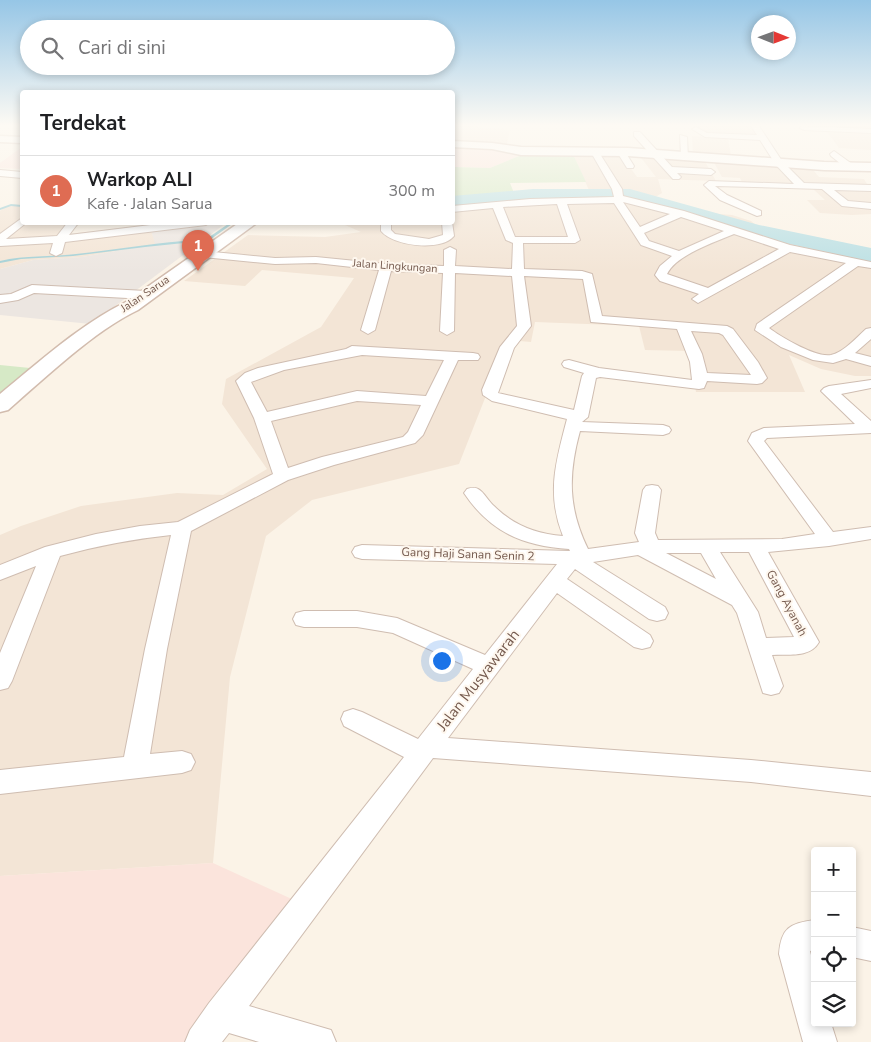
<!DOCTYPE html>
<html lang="id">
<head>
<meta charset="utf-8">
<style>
  :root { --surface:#fff; --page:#f6f6f6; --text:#202124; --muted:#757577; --line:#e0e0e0; --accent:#df6c53 }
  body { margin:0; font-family:"Nunito Sans",sans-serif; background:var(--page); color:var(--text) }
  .controls { position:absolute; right:15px; bottom:15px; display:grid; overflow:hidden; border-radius:5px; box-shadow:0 2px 8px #0003 }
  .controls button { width:45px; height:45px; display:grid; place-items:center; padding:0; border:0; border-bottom:1px solid var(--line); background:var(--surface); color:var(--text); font:25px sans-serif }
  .compass { position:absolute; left:751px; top:15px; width:45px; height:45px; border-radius:50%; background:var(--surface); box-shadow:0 2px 8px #0003; rotate:91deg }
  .you { position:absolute; left:441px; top:660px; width:18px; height:18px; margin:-12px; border:4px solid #fff; border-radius:50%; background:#1a73e8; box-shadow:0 0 0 8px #1a73e833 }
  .badge { display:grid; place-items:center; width:32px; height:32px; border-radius:50%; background:var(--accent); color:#fff; font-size:16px; font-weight:700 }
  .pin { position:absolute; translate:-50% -41px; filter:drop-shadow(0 1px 2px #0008) }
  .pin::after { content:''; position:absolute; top:26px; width:18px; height:15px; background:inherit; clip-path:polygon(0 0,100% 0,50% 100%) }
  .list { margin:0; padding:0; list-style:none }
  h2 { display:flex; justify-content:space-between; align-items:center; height:65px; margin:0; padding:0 20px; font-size:21px }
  h2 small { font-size:16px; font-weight:400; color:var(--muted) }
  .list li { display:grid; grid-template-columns:32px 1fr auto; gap:15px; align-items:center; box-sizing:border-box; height:70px; padding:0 20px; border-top:1px solid var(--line) }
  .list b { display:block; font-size:19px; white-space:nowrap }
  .list p { margin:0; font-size:16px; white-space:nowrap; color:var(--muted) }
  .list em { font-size:16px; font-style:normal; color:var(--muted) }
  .icon { flex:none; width:28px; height:28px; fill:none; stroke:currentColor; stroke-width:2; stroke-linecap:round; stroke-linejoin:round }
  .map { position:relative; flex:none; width:871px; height:1042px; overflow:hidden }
  .search { position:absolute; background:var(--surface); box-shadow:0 2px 8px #0003; left:20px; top:20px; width:435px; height:55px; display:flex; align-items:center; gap:12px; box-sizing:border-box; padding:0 18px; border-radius:28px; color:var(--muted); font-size:19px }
  .panel { position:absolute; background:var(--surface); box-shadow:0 2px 8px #0003; left:20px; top:90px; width:435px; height:135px; border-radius:5px }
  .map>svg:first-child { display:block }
</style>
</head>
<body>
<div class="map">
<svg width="871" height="1042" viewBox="0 0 871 1042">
  <rect width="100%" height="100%" fill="#fbf3e7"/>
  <path fill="#f3e5d6" d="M453,126H469L510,130L506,147L453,144Z
    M697,126H758L764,133L757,138L701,133Z
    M801,126H871V150L839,148L827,132L806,131Z
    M692,136L728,138L731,156L693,154Z
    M572,152L620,153L637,177H656L638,154L703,158L716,181L658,179L662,193L652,199L694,212L732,215L751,221L766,234L840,253L871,260V376H855L821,369L789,355L805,392H696L690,351L645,350L639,326L535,322L531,342L508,340L459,464L312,500L266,536L230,677L213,863L0,876V535L21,526L81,506L177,493L223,495L267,469L222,404L226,379L321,327L354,278L262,270L245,286L184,281L248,235L325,237L361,232L345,225L348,223L452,222L453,207L518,203L539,198L592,197Z
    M712,159L809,165L819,177L864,179L867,184H871V214L852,215L820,213L807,200H825L813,189L744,186L740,178L722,177Z
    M16,205L22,206V222L81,223L68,234L149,225L156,244L82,257L33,260L0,269V211L4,207Z"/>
  <path fill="#fbe4dc" d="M453,144L531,151L490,168L454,167L453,173Z
    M22,147V169L0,168V163Z
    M213,863L318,911L217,1042H0V876Z"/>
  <path fill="#ece6e1" d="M208,223H226L91,324L0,315V269L33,260L82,257L155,244L151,230Z"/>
  <path fill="#d6e9c6" d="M531,151L572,152L586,182L510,183L518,203L453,207L454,167L490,168Z
    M0,365L40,369L0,403Z"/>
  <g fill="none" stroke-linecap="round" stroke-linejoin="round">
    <path fill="#a3d0d6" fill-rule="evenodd" d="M11,204L22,205V207L11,206L0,210V208Z
      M231,222H235L204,244H202V242Z
      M183,241L185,242L184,243L145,247L73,256L21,259L0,263V261C25,255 51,257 76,254C112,250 147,244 183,241Z"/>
    <path fill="#bce0e4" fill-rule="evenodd" d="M533,189H630L759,225L871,248V262L749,235L629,201H533L481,207L452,208V196Z"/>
    <g stroke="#cfbdb1" stroke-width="2">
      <path id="street" d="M751,126H759L782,161L804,183L871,185V191L834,190L848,201L871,203V209L842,206L822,189L715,186L727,195L761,211V215L757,216L720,200L704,185L709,181L794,184L776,165L760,140L705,137L692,129L696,127L707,133L757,135Z
        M802,126L871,129V133L804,130L800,128Z
        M634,132H640L672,167L711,169L715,172L711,175L677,173L681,177L679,179H673L634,136Z
        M680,135L687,137L688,158L681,156Z
        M618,150H624L634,166L633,168H627L617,152Z
        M596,151L600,154L622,189L623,196L684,211L790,245L871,262V268L858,266L769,328C781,337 816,358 831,355C844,352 856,338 866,329L871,328V339L855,353L871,357V366L846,359L833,363L813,360L781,347L755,330L757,324L846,263L790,252L698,303L692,299L699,294L660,281L655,275L660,266L672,256L641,245L614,203L567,204L580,240L575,243H523L524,269L582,271L592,274L602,316L727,326L733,329L758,362L767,378L762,383L757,384L707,381L704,388L699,389L600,377L596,378L588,417L582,422L663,425L669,427L671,430L669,433L663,435L580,431C568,475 568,508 588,549L639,542L635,533L643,490L646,486L652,485L658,486L661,490L655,533L658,540L782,539L815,534L748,441L752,433L764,428L855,424L821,391L824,388L829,386L871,380V388L841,394L871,421V433L767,438L764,441L833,532L871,527V539L829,546L768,552L819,642C810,658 789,654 772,655L783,686L779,693L771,695L763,693L737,613L732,605L638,555L593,562L665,607L668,613L665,619L657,621L649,619L575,569L567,579L650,635L653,641L650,647L642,649L634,647L557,593L448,738L751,760L871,772V796L751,782L433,758L249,1006L331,1030L336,1042H259L229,1033L222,1042H185L190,1030L209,1003L404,757L344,726L341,719L344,712L353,709L362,712L418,739L473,669L393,633L357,627H304L296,625L293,619L296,613L304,611H357L397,618L485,655L557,564L362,559L355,557L352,552L355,547L362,545L570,551L569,549C523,546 490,532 464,493L467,489C471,488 474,487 478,489C484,492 489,502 494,506C513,525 536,534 563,536C546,494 556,461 567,419L492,401L483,395L482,390L500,347L517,326L512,276L455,273L454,331L447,335L440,331L443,273L391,271L375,330L368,334L361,330L379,270L316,263L275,264L203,257L197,254L203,251L275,258L316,257L386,264L444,266V250L450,247L456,250L455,266L512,269L513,243L506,240L493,208L452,212V206L530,199L614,197L612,189L592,154ZM623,202L670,214L640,227ZM557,204L568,237H515L503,207ZM681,217L724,231L679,251L649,241L644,233ZM734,234L779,249L708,288L667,274C676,255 715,242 734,234ZM524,276L583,279L591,322L677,329L690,362L692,380L599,368L569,360L564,361L562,364L564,367L584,373L582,376L574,410L498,393L514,348L531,326ZM691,331L719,333L723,335L751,375L707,373L702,354ZM720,552H749L794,637L766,638L758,612ZM666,553H701L716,579Z
        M834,151L852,164V168H846L831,156L830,154Z
        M0,170L22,172V178L0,176Z
        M22,218V222L26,223L6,239L57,236L68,222H79L69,235L175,222H211L206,225L65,242L62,253L56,256L50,253L53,243L0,246V234Z
        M381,222H391V230L395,234L429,239L443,235L442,222H452L454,236C441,252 393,246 381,231Z
        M32,285L146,291L152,295L146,299L34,293L18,300L0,303V295L11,294Z
        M352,346L473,353L478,354L480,357L478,360H458L423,435L415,443L334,465L288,480L191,531L167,649L150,754L182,751L191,754L195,762L191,770L182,773L0,794V770L124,757L145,649L171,535C133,539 97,546 60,556L12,681L8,688L0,690V653L36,566L0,580V565L45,547L96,534L140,526L178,522L273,474L254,418L236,381L245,373L258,368L346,349ZM362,355L444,360L426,396L357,391L267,412L251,382L284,370ZM357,401L421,405L408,432L403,437L322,457L288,468L271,421Z
        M815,920V950L810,951L815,971V1023H831L837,1042H803L779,954C781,928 790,923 815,920Z
        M852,927L871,931V961L852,957Z"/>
    </g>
    <g stroke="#d2bcae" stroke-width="3">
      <path id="secondary" d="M0,136L22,137V143L0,142Z
        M452,141L492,143L521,147L628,148L824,162L871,163V171L824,170L628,156L521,155L492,149L452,147Z
        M240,222H258L138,310C94,331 46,377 8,410L0,412V394C38,363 82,323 126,302Z"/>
    </g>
    <use href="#street" fill="#fff" fill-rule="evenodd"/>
    <use href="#secondary" fill="#fff" fill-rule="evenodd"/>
  </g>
  <linearGradient id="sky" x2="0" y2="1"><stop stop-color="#96c6e6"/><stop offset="0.46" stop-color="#fdfaf4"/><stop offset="1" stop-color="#fdfaf4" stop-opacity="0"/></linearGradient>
  <rect width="871" height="272" fill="url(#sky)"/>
  <g text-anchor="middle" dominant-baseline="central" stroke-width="4" stroke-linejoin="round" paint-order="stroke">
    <g font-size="11" fill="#74594d" stroke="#fef7ee">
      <text transform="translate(395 266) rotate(4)">Jalan Lingkungan</text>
      <text transform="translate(145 294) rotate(-34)">Jalan Sarua</text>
    </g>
    <g font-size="12" fill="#74594d" stroke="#fef7ee">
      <text transform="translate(468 554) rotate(2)">Gang Haji Sanan Senin 2</text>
      <text transform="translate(787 603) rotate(62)">Gang Ayanah</text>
    </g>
    <g font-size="15" fill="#74594d" stroke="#fef7ee">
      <text transform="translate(478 680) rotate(-52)">Jalan Musyawarah</text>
    </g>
  </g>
</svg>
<div class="controls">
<button>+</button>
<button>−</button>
<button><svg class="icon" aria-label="locate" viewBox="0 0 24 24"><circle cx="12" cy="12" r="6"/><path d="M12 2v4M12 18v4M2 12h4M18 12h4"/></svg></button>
<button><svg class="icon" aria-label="layers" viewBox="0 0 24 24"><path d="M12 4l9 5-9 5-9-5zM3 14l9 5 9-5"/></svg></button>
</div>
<svg class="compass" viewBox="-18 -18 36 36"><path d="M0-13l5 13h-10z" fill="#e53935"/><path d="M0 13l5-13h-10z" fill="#757577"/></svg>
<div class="you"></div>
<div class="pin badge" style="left:198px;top:271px">1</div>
<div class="search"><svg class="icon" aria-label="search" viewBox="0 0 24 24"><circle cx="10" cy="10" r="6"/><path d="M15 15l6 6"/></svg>Cari di sini</div>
<section class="panel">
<h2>Terdekat<small></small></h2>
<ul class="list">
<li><span class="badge">1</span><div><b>Warkop ALI</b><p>Kafe · Jalan Sarua</p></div><em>300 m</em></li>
</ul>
</section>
</div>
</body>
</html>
